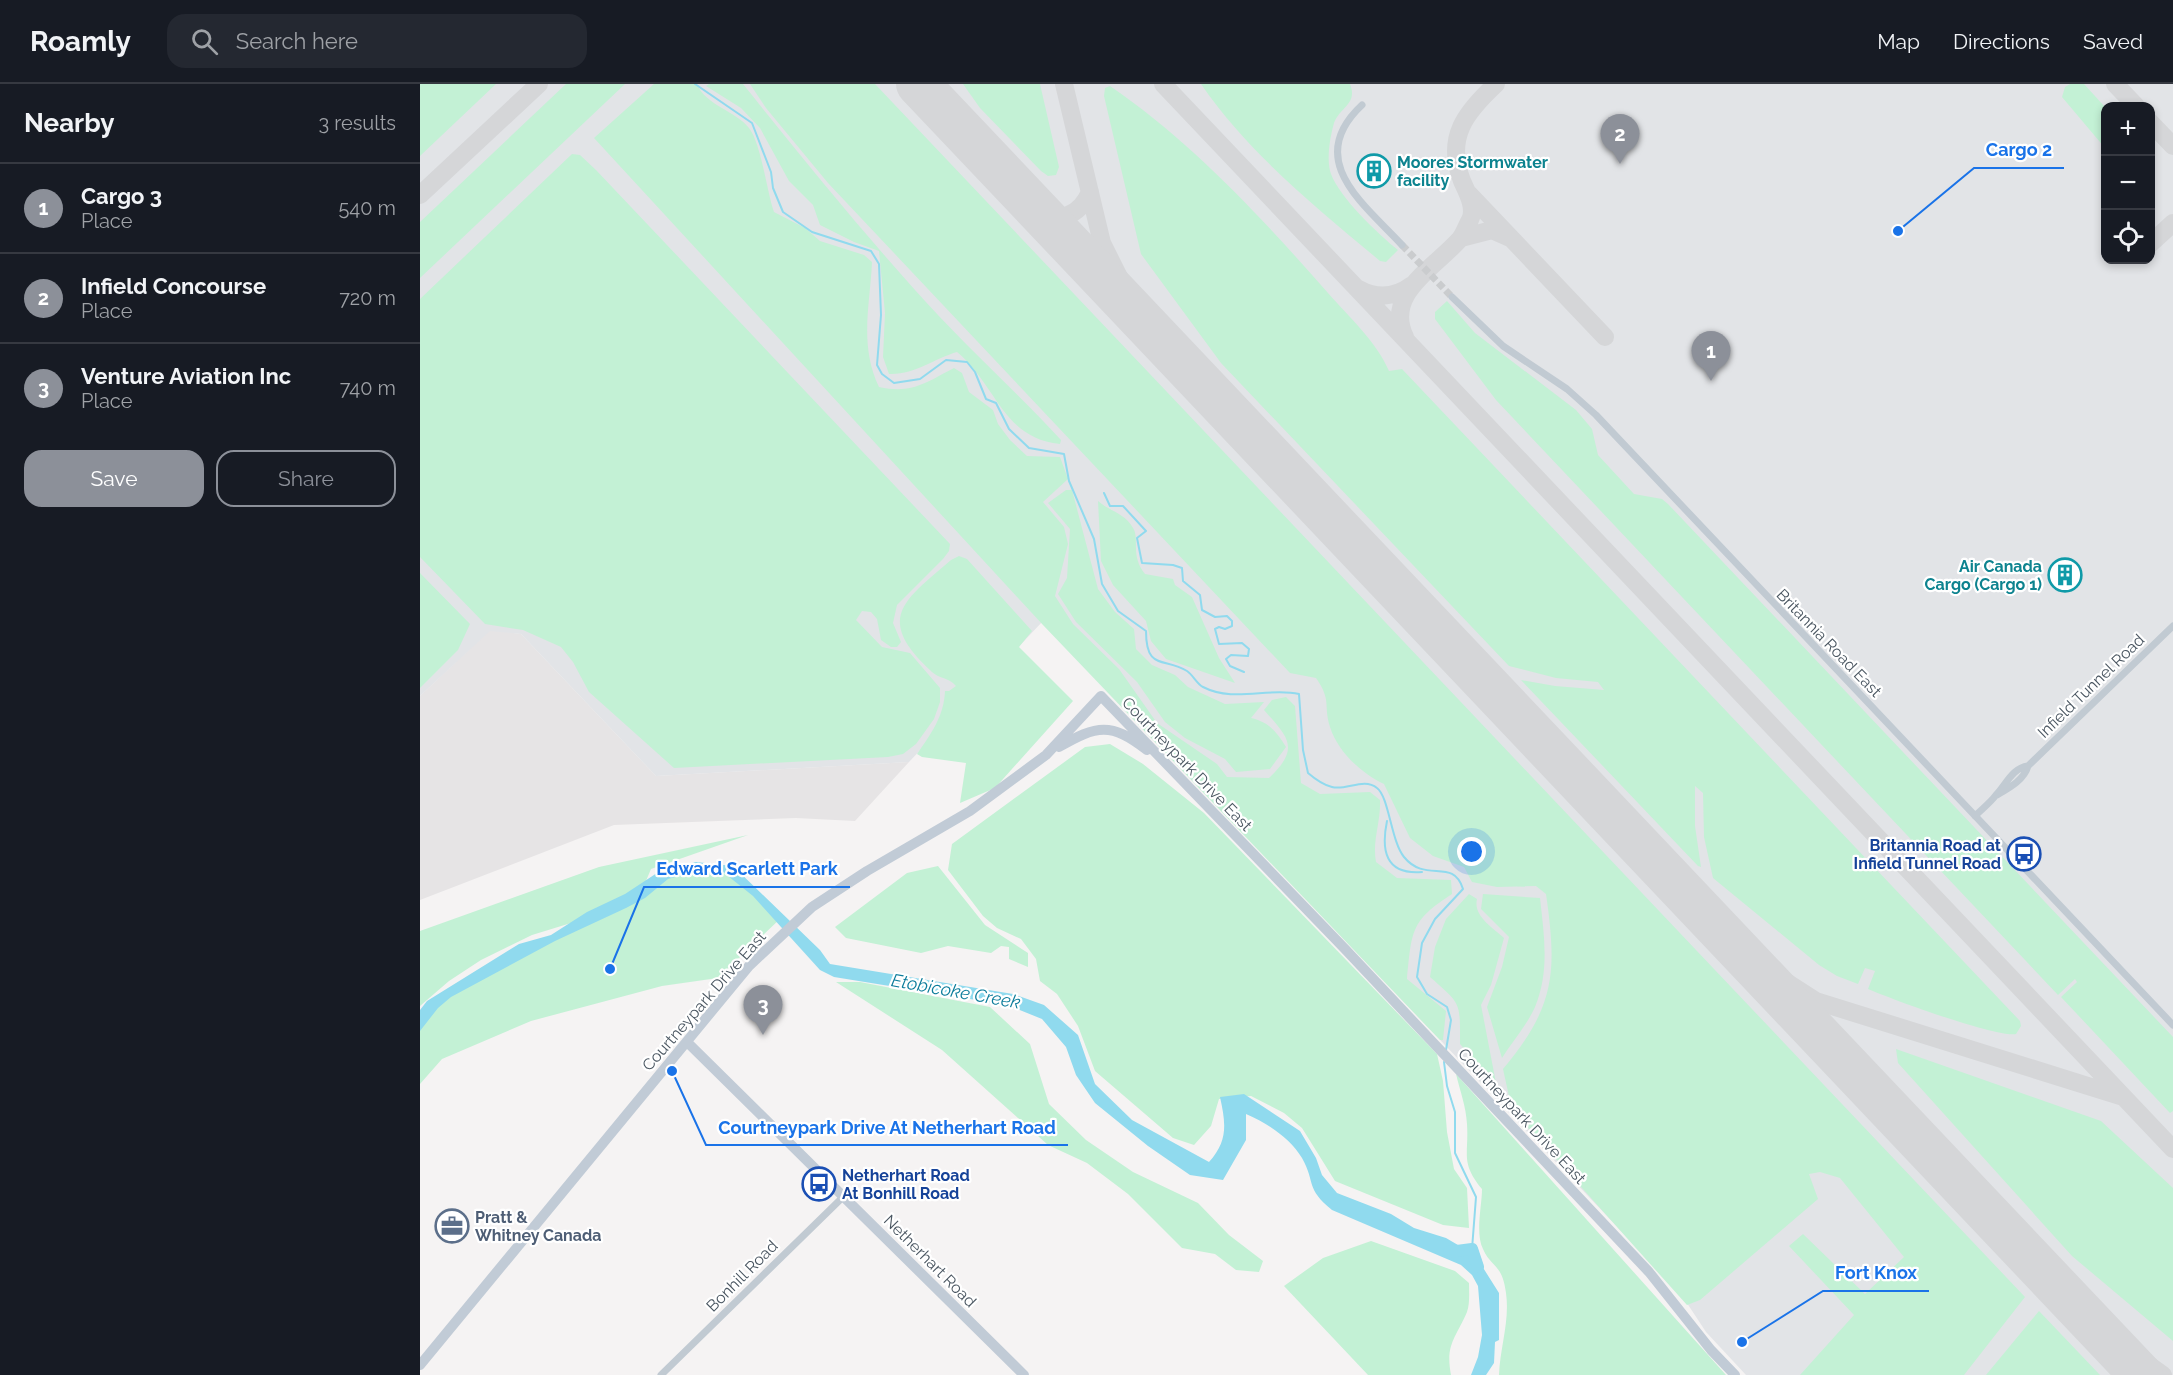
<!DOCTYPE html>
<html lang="en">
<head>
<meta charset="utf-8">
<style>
  :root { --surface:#171b24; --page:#242831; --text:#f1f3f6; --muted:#9ea1a6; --line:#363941; --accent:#8c9099 }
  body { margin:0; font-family:Raleway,sans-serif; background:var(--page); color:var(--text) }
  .controls { position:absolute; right:18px; top:18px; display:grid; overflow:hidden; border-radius:12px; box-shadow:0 3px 9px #0003 }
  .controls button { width:54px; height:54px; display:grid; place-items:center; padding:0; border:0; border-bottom:2px solid var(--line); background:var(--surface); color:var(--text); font:30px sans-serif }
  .you { position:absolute; left:1052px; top:768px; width:21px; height:21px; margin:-15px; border:4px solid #fff; border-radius:50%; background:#1a73e8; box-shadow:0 0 0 9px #1a73e833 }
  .badge { display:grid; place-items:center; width:39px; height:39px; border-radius:50%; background:var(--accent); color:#fff; font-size:20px; font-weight:700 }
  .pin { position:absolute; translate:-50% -50px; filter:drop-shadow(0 2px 3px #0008) }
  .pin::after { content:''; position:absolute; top:32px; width:21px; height:18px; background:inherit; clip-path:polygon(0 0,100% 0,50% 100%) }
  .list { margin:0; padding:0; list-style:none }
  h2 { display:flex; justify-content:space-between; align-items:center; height:78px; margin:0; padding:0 24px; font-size:26px }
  h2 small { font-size:20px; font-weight:400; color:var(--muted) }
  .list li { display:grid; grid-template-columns:39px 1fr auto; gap:18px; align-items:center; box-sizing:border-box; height:90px; padding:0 24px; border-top:2px solid var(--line) }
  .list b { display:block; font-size:22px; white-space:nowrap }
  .list p { margin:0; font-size:20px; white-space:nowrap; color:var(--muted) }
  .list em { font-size:20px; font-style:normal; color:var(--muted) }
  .actions { display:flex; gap:12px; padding:18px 24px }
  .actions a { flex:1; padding:14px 0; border:2px solid var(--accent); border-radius:18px; text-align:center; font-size:21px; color:var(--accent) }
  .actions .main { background:var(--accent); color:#fff }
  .icon { flex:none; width:33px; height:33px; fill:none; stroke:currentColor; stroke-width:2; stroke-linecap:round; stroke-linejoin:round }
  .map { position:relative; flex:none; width:1753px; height:1291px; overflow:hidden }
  header { display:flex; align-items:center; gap:36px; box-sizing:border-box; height:84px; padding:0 30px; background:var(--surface); border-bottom:2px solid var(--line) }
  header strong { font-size:28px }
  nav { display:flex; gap:33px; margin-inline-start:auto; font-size:21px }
  .search { width:420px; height:54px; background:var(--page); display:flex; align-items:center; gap:15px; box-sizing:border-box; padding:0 21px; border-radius:18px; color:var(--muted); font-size:22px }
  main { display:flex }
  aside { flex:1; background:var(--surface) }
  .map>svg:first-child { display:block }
</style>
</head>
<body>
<header>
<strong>Roamly</strong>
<div class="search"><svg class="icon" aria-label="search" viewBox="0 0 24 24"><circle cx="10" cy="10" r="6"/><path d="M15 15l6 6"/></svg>Search here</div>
<nav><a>Map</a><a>Directions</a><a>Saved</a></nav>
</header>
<main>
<aside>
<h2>Nearby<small>3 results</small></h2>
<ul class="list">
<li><span class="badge">1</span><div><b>Cargo 3</b><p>Place</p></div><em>540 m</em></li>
<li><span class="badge">2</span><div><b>Infield Concourse</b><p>Place</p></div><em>720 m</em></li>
<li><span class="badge">3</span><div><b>Venture Aviation Inc</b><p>Place</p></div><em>740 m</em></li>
</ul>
<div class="actions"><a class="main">Save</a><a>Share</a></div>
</aside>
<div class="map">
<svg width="1753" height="1291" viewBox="0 0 1753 1291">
  <rect width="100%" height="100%" fill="#f5f3f3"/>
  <path fill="#e6e4e5" d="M70,546L101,550L236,692L489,678L435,737L376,734L194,741L0,816V612Z"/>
  <path fill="#e2e4e7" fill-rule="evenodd" d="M0,0H1753V1291H1326L1286,1248L1261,1210L623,537L489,678L236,692L101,550L70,547L0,612ZM1686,22H1730V176H1686Z"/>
  <path fill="#c3f1d5" d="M0,0H76L0,72Z
    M146,0H205L0,194V138Z
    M234,0H277C285,21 316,27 329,44C341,59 347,108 354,128L385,144L400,157L444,171L452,178C450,222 439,261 459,303C492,310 505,299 534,284L542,289L549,308L573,326L578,340L590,356L607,372L640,373L648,395L623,418L644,443L648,460L635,512L653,540L699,585L737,639L797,680L807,693L849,694C881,664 868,653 844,626L852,616L866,613L875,622L881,699L900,710L950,708L960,716C961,738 952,757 956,778L977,794L1031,796L1032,810C990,837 992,847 987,895L1026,927L1023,956H1020L623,541L174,54Z
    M289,0H323C379,70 435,139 495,206C541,258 594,305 641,356L640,360C582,354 577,301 537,268C513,275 495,291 469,290L463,273L465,229L459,167L434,158L400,141L393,121L369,97L340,44L321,24L286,2Z
    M330,0H455L1605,1213L1544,1291H1380L1434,1231L1369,1162L1383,1150L1445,1210L1484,1173L1420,1094L1400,1088L1389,1090L1398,1115L1280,1216L1267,1221L1092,1026L1083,985C1136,922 1137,887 1126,810L1116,802L1077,803L1052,798L1044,783L1013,772L990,754L964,700C941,689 918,668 910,643C903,620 912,617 896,594L870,589L408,99L346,24Z
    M543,0H620L639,83L636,91L628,92L621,87L560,24Z
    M781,0H930C938,20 920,23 914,39C910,53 906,76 911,90C920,114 958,150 978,166L966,178L960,177C896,123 829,70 781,0Z
    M1650,0H1664L1685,23V64L1642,13L1645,3Z
    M690,2C772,58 842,134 908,209C930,234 956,257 969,287L982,285L1600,937L1601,942L1596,950C1577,954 1471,915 1448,905L1455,887L1445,884L1438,900L1417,892L1399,881L1293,794L1284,753L1283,709L1275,702V742L1281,783L1278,782L1101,596L1135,602L1184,606L1178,598L1136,594L1089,582L801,279L721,170L684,12L685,4Z
    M152,70L160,71L176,86L530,460L529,467L523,475L477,521L473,539L481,558L477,563H471L461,556L457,535L451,528L442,527L436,536L462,563L490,569L520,604V618L514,635L496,660L483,670L468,673L254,684L169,608L153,578L141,563L103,546L65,540L0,473V215Z
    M1027,217L1055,249L1156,326L1172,345L1178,371L1214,410L1242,415L1248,420L1753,953V1027L1750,1029L1641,913L1657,898L1655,895L1638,911L1076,316L1015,235V228Z
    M646,406H652L678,505L695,528L714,545L716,565L732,581L755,591L768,603L805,620L844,618L831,634C849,638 857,648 866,663L850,685L816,688L805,675L765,654L745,638L717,598L656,538L638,510L647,494L650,445L628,419Z
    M678,417C689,427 705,429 713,444C720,455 710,471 725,490L753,495L755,501L772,513L799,574L815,599L746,575L731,557L726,537L693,501L681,477Z
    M539,472L547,475L612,547L599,563L653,617L575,704L540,719L546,679L502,673L497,670C511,650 524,632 525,607H529L536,602C528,593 520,595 512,588C453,534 485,516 531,476Z
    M0,489L50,540L38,566L0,604Z
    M690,660L723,680L784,729L1017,970L1023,997L1027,1048L1034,1085L1047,1104L1049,1144L1023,1141L915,1097L882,1044L864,1029L831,1012L799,1015L791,1042L774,1061L753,1054L675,987L658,942L637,910L620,897L616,875L601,855L577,844L563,832L528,786L532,760L665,663Z
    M328,751L231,785L223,804L151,839L112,851L61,876L29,897L0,922V847L179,783Z
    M518,782L565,841L608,869V883L589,875V863L581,862L571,869L528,862L501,869L426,854L415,843L487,789Z
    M304,784L361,834L298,894L242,902L111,937L22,975L0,1000V936L15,921L245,790Z
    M1049,810L1057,815C1053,832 1072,843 1084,854L1071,901L1061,921L1076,999L1040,960C1040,918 1042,921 1010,893L1015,863L1026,835Z
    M1063,810L1120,814C1124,851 1130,887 1115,923C1107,941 1092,958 1082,974L1067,923L1082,883L1089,853L1061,825Z
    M416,898H440L570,923L610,960L629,1020L666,1056L713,1088L778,1119L809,1151L843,1177L839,1188L816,1186L795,1170L762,1164L708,1110L667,1079L628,1061L522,966Z
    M1476,965L1681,1037L1753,1104V1257L1652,1172L1478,979Z
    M1036,990L1306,1291H1079C1080,1263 1090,1237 1086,1209C1082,1179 1072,1185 1063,1165C1055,1149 1062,1122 1062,1105C1040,1078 1049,1071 1047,1040C1046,1022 1040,1007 1036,990Z
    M951,1157L1035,1187L1049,1199C1049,1208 1050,1220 1047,1228C1036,1254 1025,1260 1031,1291H948L864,1202L903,1174Z
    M1619,1227L1680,1291H1566Z"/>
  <path fill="#90daee" d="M276,778L313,782L400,866L410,880L593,910L624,921L658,951L675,1000L712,1036L789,1078C808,1057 806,1040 800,1013L824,1010L880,1047L896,1074L902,1091L917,1109L971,1130L994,1144L1026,1154L1055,1171L1079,1209V1256L1075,1258L1074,1279L1066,1291H1051L1058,1273L1062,1251L1058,1202L1052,1191L1041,1181L912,1126C885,1104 896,1099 882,1074C870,1054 847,1039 826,1030V1056L803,1096L770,1091L728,1062L675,1019L656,991L646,963L622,935L587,921L414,893L400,886L333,812L303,788L262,791L248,795L225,814L206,824L135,857L31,913L18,924L0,947V926L7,917L99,860L131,851L167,828L205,810L240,787Z"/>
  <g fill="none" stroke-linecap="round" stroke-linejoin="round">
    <path stroke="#90daee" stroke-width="2" d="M275,0L332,39L351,88L353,104L363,128L392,148L451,167L459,180L461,231L457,281L462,290L474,299L500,295L526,276L547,278L555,288L566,315L576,319L589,345L609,364L644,370L649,397L674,455L682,500L698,527L726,547C726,587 744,573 767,587C773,591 777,600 783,603C814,619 848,603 879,610L883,666L888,689C895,695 903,701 912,703C926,707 944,693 957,704C969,713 971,757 984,773C1006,800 1033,773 1043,805L1015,835L1002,859L997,893L1007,910L1027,923L1031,936L1026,966
      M684,409L690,422H703L726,447L717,454L722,479L753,481L762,484L763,497L780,511L782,526L795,533L807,532L812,537V542L805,545L799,543L795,545L799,560L822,559L829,565L828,572L811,571L806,575L810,582L824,588
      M967,737C961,766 965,791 1002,788
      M1024,978L1027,1002L1035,1028V1069L1056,1113L1052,1165"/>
    <path stroke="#90daee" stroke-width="12" d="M1029,1168L1052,1165L1058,1183"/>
    <path stroke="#d5d6d8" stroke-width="18" d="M499,0L503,6
      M644,0L682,159L701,197L724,233L756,272
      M743,0L1753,1065
      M1695,0L1716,22
      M1730,38L1753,62
      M1049,110L1185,253
      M0,111L119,0
      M616,125C637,142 660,131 670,108
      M1041,154L1072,146L1090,154
      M1730,160L1753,139
      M939,205C957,215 976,213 992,201
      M985,253C964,210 1014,184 1039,156C1044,151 1046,143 1050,136C1056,124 1047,108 1042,97C1025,53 1046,28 1076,0
      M1308,854L1346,885L1396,917L1703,1013
      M1676,1243L1743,1291"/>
    <path stroke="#d5d6d8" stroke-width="44" d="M498,0L1721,1291"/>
    <path stroke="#caccce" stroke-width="7" stroke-dasharray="7 3.5" stroke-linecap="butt" d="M982,161L1032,213"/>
    <path stroke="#c1cad2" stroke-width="7" d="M942,21C883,76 944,120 982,161
      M1032,213L1083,262L1147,305L1176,331L1753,941
      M1577,711C1589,704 1604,696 1608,682L1753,542
      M1555,732C1562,725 1570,719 1576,711C1586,701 1592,684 1608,682
      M241,1291L423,1113"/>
    <path stroke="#c1cbd6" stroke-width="10" d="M639,663C677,641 691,638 727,666
      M267,958L604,1291
      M0,1281L329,882L392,823L447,787L550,727L626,671L681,612L925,865L1229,1188L1291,1266L1315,1291"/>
  </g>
  <defs>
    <g id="building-ring" transform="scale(1.725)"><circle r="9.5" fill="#fff" stroke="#0f9aa8" stroke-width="1.5"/><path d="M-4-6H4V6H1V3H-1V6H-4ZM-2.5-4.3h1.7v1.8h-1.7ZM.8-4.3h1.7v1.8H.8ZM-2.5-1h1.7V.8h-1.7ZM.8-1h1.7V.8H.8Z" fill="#0f9aa8"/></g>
    <g id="bus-ring" transform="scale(1.725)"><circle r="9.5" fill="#fff" stroke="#1a4fb4" stroke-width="1.5"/><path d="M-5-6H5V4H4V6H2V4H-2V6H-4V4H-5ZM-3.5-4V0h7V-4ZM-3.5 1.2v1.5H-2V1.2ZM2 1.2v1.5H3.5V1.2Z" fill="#1a4fb4"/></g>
    <g id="office-ring" transform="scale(1.725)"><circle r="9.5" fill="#fff" stroke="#5c6f8a" stroke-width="1.5"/><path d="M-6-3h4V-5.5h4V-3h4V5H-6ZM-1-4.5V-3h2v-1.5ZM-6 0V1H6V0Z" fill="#5c6f8a"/></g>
  </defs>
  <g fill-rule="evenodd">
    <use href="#building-ring" x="954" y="87"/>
    <use href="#building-ring" x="1645" y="491"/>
    <use href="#bus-ring" x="1604" y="770"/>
    <use href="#bus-ring" x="399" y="1100"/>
    <use href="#office-ring" x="32" y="1142"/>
  </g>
  <g text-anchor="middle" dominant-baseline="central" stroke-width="4.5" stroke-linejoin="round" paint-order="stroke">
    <g font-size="16" font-weight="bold" fill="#0d838f" stroke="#fff" text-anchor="start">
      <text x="977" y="78">Moores Stormwater<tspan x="977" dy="18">facility</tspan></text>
      <text x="1622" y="482" text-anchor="end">Air Canada<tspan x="1622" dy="18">Cargo (Cargo 1)</tspan></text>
    </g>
    <g font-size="16" fill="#4a5661" stroke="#fff">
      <text transform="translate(1409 559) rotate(46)">Britannia Road East</text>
      <text transform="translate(1671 602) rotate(-44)">Infield Tunnel Road</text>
      <text transform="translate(767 680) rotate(46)">Courtneypark Drive East</text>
      <text transform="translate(284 917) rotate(-49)">Courtneypark Drive East</text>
      <text transform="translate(1102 1032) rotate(47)">Courtneypark Drive East</text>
      <text transform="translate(510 1177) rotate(45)">Netherhart Road</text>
      <text transform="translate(322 1192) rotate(-45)">Bonhill Road</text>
    </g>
    <g font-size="16" font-weight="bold" fill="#164399" stroke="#fff" text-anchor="end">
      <text x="1581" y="761">Britannia Road at<tspan x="1581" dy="18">Infield Tunnel Road</tspan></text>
      <text x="422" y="1091" text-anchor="start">Netherhart Road<tspan x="422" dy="18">At Bonhill Road</tspan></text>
    </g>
    <g font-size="16" font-weight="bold" fill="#4e5e75" stroke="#fff" text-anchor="start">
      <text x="55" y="1133">Pratt &amp;<tspan x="55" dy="18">Whitney Canada</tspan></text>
    </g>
    <g font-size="18" font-style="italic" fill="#0c7c9b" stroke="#fff">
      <text transform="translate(536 907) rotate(10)">Etobicoke Creek</text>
    </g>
  </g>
  <path fill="none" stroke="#1a73e8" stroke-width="2" d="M1478 147L1554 84H1644M190 885L224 803H430M252 987L286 1061H648M1322 1258L1403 1207H1509"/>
  <g fill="#1a73e8" stroke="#fff" stroke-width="2">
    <circle cx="1478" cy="147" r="6"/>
    <circle cx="190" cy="885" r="6"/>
    <circle cx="252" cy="987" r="6"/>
    <circle cx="1322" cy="1258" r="6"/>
  </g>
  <g font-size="18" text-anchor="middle" font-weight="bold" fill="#1a73e8" stroke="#fff" stroke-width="4.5" stroke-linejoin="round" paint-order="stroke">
    <text x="1599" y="72">Cargo 2</text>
    <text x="327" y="791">Edward Scarlett Park</text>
    <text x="467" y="1050">Courtneypark Drive At Netherhart Road</text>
    <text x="1456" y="1195">Fort Knox</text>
  </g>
</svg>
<div class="controls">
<button>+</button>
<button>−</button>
<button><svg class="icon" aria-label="locate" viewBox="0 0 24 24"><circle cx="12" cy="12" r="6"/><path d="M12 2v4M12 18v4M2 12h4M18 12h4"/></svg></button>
</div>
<div class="you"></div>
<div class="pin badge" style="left:1291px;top:297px">1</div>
<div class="pin badge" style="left:1200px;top:80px">2</div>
<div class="pin badge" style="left:343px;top:951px">3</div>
</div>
</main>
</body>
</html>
